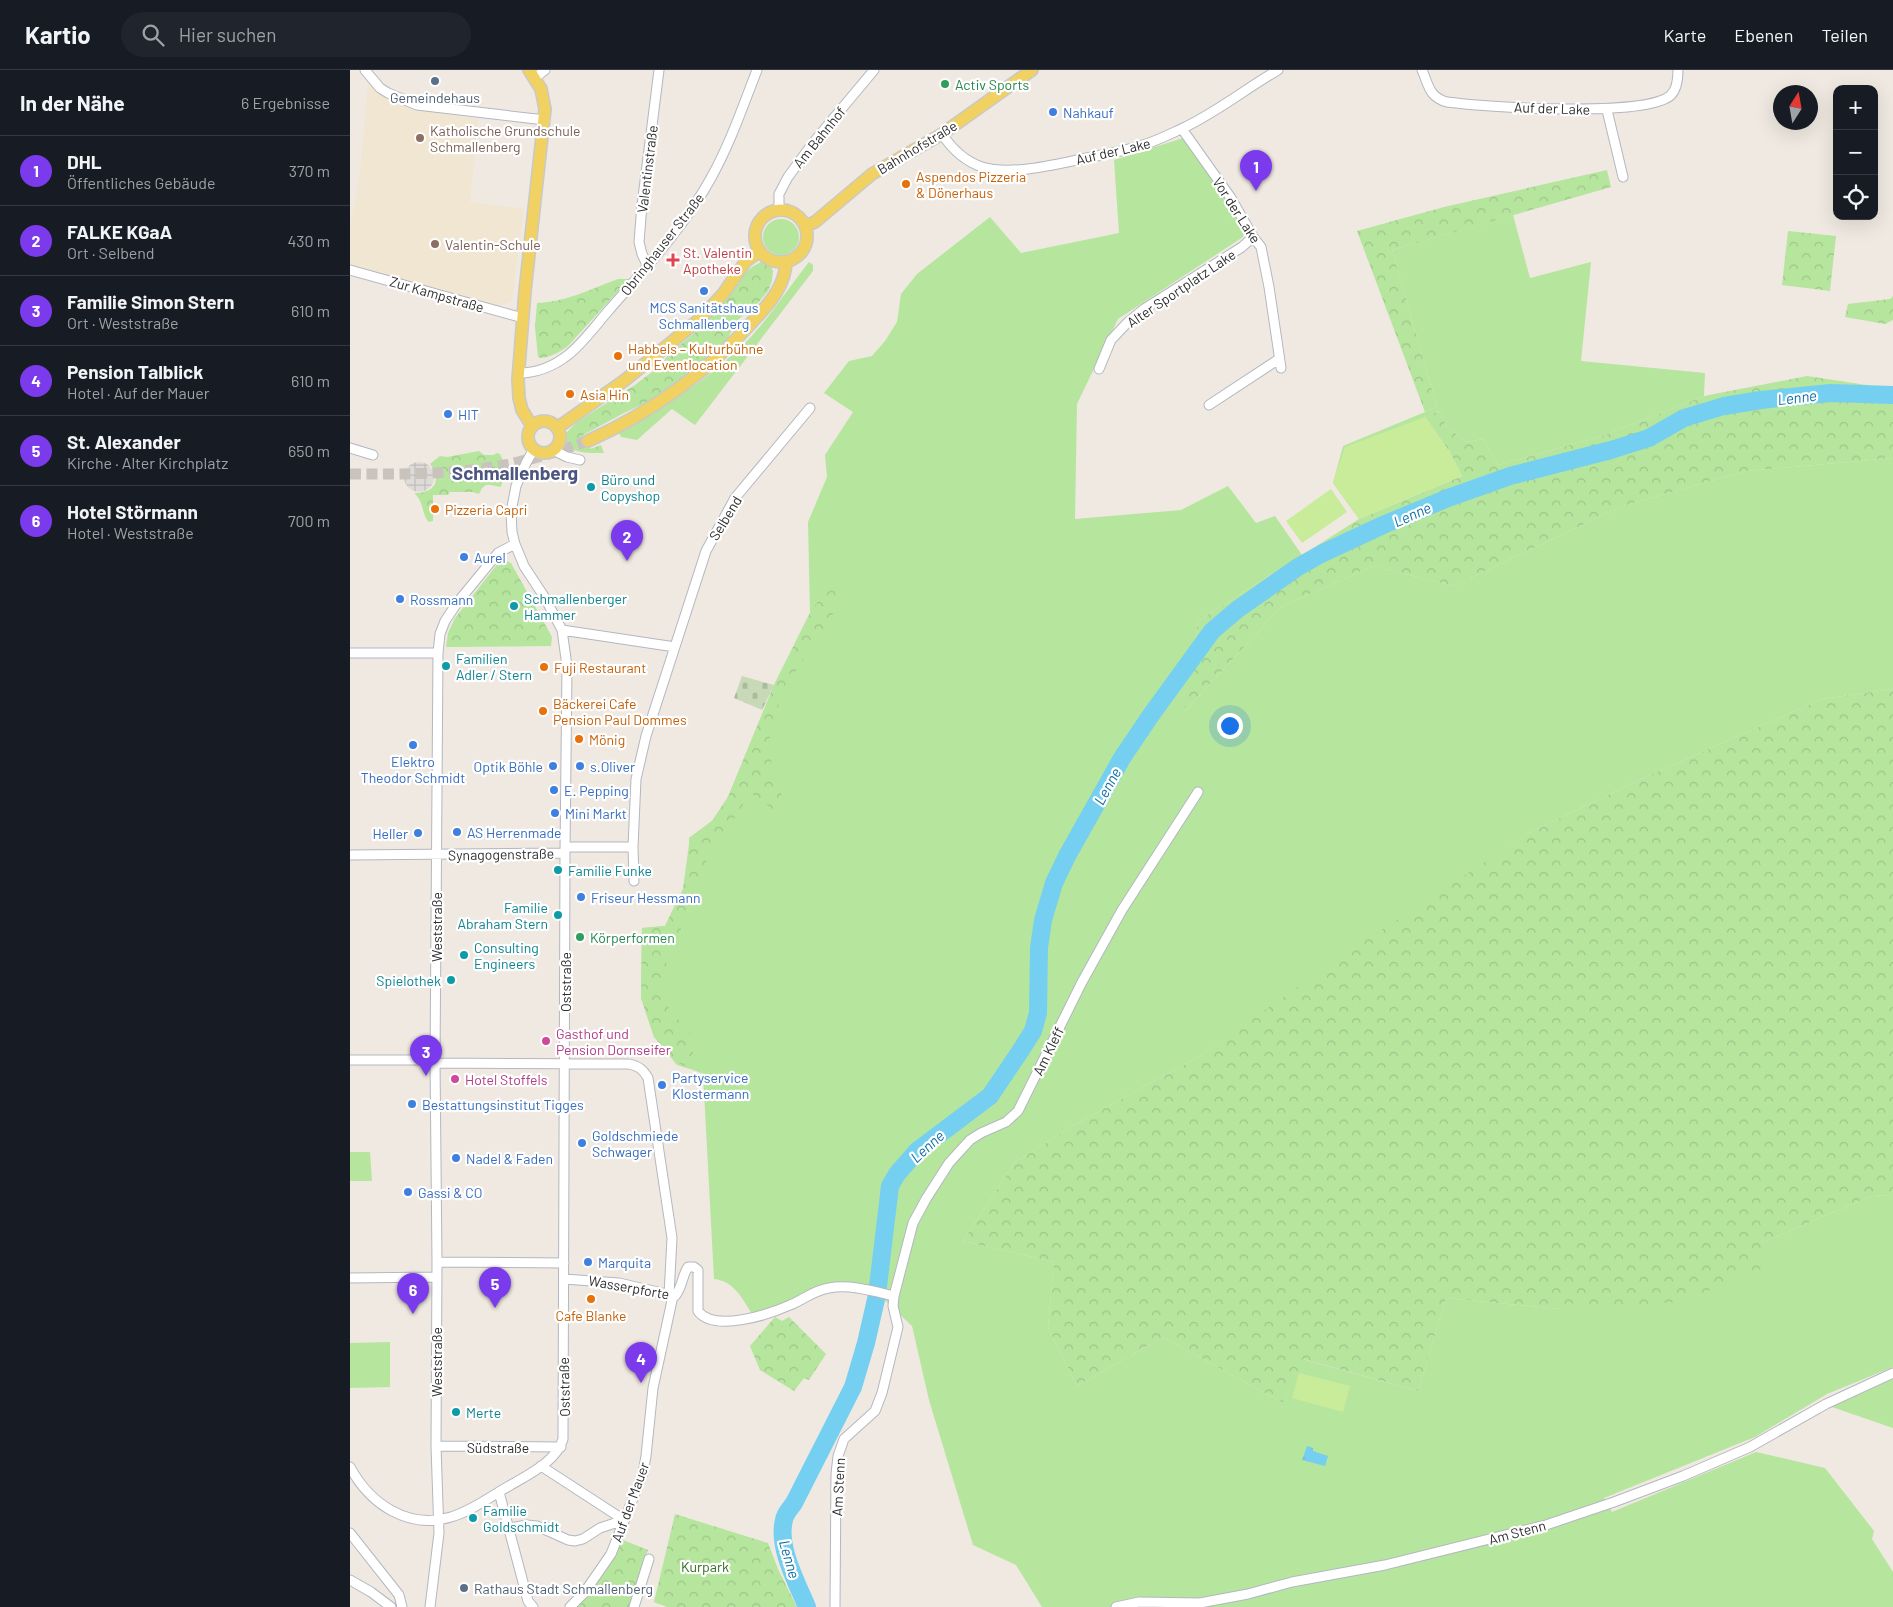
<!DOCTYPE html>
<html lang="de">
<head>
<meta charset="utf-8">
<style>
  :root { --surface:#171b24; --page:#20242c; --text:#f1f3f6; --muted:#9ea1a6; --line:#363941; --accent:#7c3aed }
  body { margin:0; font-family:Barlow,sans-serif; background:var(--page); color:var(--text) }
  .controls { position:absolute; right:15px; top:15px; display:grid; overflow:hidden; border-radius:10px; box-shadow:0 5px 20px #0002 }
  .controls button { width:45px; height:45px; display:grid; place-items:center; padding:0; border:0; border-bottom:1px solid var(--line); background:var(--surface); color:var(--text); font:25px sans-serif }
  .compass { position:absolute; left:1423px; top:15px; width:45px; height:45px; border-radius:50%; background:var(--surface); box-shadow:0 5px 20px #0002; rotate:11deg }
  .you { position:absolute; left:879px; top:655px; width:18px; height:18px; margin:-12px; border:4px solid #fff; border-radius:50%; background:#1a73e8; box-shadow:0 0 0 8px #1a73e833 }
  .badge { display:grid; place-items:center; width:32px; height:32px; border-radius:50%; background:var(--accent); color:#fff; font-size:16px; font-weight:700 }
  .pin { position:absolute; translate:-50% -41px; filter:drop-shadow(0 1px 2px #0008) }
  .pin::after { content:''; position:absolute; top:26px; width:18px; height:15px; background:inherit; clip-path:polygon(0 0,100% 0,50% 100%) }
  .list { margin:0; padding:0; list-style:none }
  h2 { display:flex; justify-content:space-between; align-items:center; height:65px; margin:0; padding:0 20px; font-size:21px }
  h2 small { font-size:16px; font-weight:400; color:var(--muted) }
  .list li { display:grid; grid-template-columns:32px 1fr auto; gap:15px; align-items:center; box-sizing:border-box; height:70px; padding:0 20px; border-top:1px solid var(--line) }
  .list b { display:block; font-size:19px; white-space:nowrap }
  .list p { margin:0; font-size:16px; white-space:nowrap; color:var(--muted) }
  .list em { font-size:16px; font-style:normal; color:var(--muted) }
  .icon { flex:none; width:28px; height:28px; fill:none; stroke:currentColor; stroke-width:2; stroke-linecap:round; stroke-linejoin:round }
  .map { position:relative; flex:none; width:1543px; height:1537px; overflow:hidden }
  header { display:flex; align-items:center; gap:30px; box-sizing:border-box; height:70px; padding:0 25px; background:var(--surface); border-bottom:1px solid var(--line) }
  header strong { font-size:24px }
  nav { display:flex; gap:28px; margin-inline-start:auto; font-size:18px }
  .search { width:350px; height:45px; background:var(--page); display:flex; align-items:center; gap:12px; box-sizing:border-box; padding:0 18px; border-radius:28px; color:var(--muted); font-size:19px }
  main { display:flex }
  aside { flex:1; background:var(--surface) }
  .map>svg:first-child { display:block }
</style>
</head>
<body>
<header>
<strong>Kartio</strong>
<div class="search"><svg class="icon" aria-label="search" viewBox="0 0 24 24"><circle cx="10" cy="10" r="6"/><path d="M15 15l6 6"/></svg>Hier suchen</div>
<nav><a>Karte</a><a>Ebenen</a><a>Teilen</a></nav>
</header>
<main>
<aside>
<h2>In der Nähe<small>6 Ergebnisse</small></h2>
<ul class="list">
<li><span class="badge">1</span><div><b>DHL</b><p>Öffentliches Gebäude</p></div><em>370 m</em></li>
<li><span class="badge">2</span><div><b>FALKE KGaA</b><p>Ort · Selbend</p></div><em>430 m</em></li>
<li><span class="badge">3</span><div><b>Familie Simon Stern</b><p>Ort · Weststraße</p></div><em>610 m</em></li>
<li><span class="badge">4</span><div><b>Pension Talblick</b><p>Hotel · Auf der Mauer</p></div><em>610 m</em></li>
<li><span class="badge">5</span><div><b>St. Alexander</b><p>Kirche · Alter Kirchplatz</p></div><em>650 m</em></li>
<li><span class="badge">6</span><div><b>Hotel Störmann</b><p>Hotel · Weststraße</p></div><em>700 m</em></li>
</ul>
</aside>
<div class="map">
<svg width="1543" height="1537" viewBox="0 0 1543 1537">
  <defs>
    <pattern id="forest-crowns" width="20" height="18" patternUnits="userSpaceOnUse" patternTransform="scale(1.25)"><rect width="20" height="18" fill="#b6e59e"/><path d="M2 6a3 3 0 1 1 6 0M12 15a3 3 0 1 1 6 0" fill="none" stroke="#9dc588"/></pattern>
    <pattern id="cemetery-stones" width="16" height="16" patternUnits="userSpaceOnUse" patternTransform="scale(1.25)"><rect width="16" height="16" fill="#c8d9b8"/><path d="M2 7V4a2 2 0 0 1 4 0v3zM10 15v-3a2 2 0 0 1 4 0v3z" fill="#acbb9e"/></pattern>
    <pattern id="plaza-grid" width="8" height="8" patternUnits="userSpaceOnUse" patternTransform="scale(1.25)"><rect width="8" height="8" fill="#dfdcd8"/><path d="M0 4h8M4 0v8" fill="none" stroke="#c0bdba"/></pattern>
    <pattern id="water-ripples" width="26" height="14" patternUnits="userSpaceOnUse" patternTransform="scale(1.25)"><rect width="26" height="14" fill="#75cff0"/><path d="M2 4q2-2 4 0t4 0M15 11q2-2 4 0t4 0" fill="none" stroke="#66b2ce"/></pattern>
  </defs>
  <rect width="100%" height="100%" fill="#efe9e1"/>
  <path fill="#f0e6d1" d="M18,13L38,28L66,40L128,49L120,132L174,139L162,231L148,236L0,194V154L9,114Z"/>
  <path fill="#b6e59e" d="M833,68L877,129L895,160L893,167L768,249L727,334L725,449L831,440L878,416L906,453L925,446L952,485L848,551L835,641L931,537L1023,496L1104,516L1270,437L1396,401L1543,388V619L1472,629L1291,709L1179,763L848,987L731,1051L665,1092L613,1171L704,1192L698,1258L727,1316L813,1267L933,1333L952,1289L1068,1321L1096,1228L1210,1239L1411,1173L1522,1126L1543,1125V1297L1477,1324L1405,1367L1254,1428L1262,1442L1406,1382L1475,1398L1524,1461L1522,1469L1543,1502V1537H692L666,1495L623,1475L579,1330L562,1256L522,1218L493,1214L402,1244C392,1228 384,1211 364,1209L353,1003L327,995L304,967L291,928L292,858L315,856L333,819L340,775L339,768L362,751L378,727L424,615L460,543L458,452L477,407L475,385L503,342L474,323L499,291L522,286L535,271L547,252L551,224L567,204L640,147L671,183L769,163L764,90Z
    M1163,145L1180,208L1241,192L1231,291L1355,303L1354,326L1252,366L1148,395L1133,369L1116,372L1096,356L1089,341L1076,347L1009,449L983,413L993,376L1087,337L1042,180Z
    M413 167a18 18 0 1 1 36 0a18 18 0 1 1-36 0Z
    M459,192L463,195V201L345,355L322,339L287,370L271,367L269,363C315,337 360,308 398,270C419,248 440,216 459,192Z
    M0,1082H20L22,1111H0Z
    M40,1272V1317L0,1318V1273Z
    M1543,1306V1358L1479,1336Z"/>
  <path fill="url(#forest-crowns)" d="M1257,100L1261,117L1042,180L1087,337L1075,342L1007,161L1094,137Z
    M1438,161L1486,166L1480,221L1432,215Z
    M411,192L420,195L423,201L422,211L418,221L408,233L389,249L374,274L343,302L308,327L274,343L233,365L240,379L251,375L254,383C239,383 227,384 215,375L214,370L216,363L227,352L285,315L311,295L318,285L348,260L377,229L395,203L402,197Z
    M268,209H279L217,277C209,282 201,287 191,288L188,287L185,257L187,233C216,232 241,219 268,209Z
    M1543,226V250L1535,254L1495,247L1498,234L1540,229Z
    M1457,306L1543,319V388L1396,401L1270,437L1104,516L1023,496L931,537L834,642L848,551L1009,449L1112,406L1099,381L1075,347L1089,341L1096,356L1116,372L1133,369L1148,395L1252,366L1354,326Z
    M129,381L134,385H143L147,383L150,384C156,396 154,405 151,417C138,415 135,411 129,424L123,422H100L98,425H83V451L79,452C71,444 75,434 65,424L66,423C86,423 92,408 80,394L90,386L97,387Z
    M155,490L161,493L202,567L201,576L96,577L98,563L105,548L149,492Z
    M484,519L492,526C469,577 423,616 419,675C418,691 427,703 431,719C432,724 431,732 430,737L425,741L401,723L373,766L362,771L349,816L341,830L332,853L328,875L317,891L312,912L320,943L339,958L343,983L353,1004L328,993L304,967L291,928L292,858L315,856L333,819L339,774V768L362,751L378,727L424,615L460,543L473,524Z
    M1543,619V1125L1522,1126L1411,1173V1199L1332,1232L1210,1239L1096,1228L1068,1321L953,1289L933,1333L813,1267L727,1316L698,1258L704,1192L613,1171L665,1092L731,1051L848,987L1001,880L1179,763L1291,709L1472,629Z
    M425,1247L432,1251L439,1247L476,1284L459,1310L454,1308L444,1321L410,1300L400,1276Z
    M325,1444L418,1473L428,1499L447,1537H317L304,1532Z
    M273,1470L298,1480L284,1519L280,1537H225C246,1519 261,1494 273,1470Z"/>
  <path fill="url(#cemetery-stones)" d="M392,606L424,615L412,640L384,628Z"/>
  <path fill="#c9ec9a" d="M1075,347L1099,381L1112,406L1009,449L983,413L995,377Z
    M981,419L997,442L952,473L936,451Z
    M949,1303L1000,1316L993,1342L942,1328Z"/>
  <path fill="url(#plaza-grid)" d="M54 407a15 15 0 1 1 30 0a15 15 0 1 1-30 0Z"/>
  <path fill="url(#water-ripples)" d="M957,1376L963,1378V1381L978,1386L975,1396L952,1390Z"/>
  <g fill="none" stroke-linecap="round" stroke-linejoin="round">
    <path stroke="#75cff0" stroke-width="18" d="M457,1537C447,1513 427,1477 434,1450C435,1443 440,1439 444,1433L503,1317L516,1273L527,1225L540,1116L547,1104L567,1081L640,1026L671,980L683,961L688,943L689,878L693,850L704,813L717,786L772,688L801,645L862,561L888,539L948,497L971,484L1033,455L1098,428L1160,406L1261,380L1299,368L1334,348L1374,336L1411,330L1480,323L1543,325"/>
    <path stroke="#c8c4bd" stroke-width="11" stroke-dasharray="11 5.5" stroke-linecap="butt" d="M0,404C56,404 113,405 168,392C192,387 215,379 238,371"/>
    <g stroke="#b4b7c1" stroke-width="11">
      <path id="minor" d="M15,0L30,18L38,23L67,35L195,50
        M1072,0C1079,16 1079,27 1097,32C1134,37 1297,48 1321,25C1327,19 1328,8 1328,0
        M185,8L195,0
        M1257,40L1273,107
        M832,59L881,128L903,167L911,177L919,217L931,298
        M592,64C602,79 614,91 632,97C662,106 706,94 737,88C756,84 775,81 793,75C806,71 818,65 831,59C866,43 895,19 928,0
        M429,141V124L438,107L463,73L524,0
        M298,197L292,184L289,172L292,135L309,0
        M0,200L173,248
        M749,299L761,270L777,253L794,239L892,177L903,167
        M169,303C186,303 204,296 218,285C233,273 246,255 259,240C295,199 334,157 361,108C380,74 393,36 407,0
        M859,335L929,289
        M0,378L23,385
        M203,380L217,387L230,390
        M212,560L325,577
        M0,583H88
        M215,777H283
        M0,785L215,783
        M284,811L283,777L286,709L296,666L356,481L385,428L460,338
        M0,990H85
        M85,993L279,994C288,996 293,999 298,1008L322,1168L319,1225
        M87,1192L214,1193
        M0,1208L87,1207
        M214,1209L269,1213L325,1226C332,1218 332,1206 338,1197H344L348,1200V1241C364,1263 420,1244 440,1235C453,1230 464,1220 479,1218C500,1214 523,1221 544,1226
        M86,1376L211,1377
        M191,1396L274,1450
        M0,1397C20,1434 58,1460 101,1447C122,1441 141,1426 159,1416C178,1405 207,1391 213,1369L215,783L217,596L212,560L195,528L174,496L165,474L162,462L161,442L166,416L176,393L184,379
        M149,1422L178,1531L183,1537
        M160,1458L177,1455L187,1456L218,1470L225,1471L233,1469L250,1458L274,1450
        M0,1463L49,1525L52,1537
        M0,1510L21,1522L41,1537
        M80,1537L89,1463L86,1376L87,1192L85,990L88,583L90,564L95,551L107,533L148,483L165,474
        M220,1537L234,1523L261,1484L293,1403L296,1386L303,1318L323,1226
        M284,1537L299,1489
        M485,1537L486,1404L488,1386L494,1369L525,1341L532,1323L548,1257L543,1236L544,1226L563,1153L576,1129L599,1093L620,1070L631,1063L656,1052L668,1041L732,912L772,840L848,722
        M766,1537L789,1532L850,1533L898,1524L942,1512L1035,1495L1196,1455L1264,1432L1333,1406L1400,1377L1476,1334L1543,1303"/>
    </g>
    <g stroke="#c9c9c9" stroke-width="14">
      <path id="major" d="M179,0L191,19L195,39L175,221L168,309L169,328L172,340L182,356
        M405 166a26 26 0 1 1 52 0a26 26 0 1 1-52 0Z
        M455,156L465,152L522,104L592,64L682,0
        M178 367a16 16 0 1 1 32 0a16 16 0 1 1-32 0Z
        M207,358L275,310L350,249L373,224L396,191L410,181
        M238,371C302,342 357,303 404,250C419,234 436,215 436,191"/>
    </g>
    <use href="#minor" stroke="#fff" stroke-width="9"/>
    <use href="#major" stroke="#f2d163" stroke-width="11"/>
  </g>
  <g fill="#5c6f8a" stroke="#fff" stroke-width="2">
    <circle cx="85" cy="11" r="5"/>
    <circle cx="114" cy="1518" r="5"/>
  </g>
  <g fill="#2e9e5b" stroke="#fff" stroke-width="2">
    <circle cx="595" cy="14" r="5"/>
    <circle cx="230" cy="867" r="5"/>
  </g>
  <g fill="#3f7fe0" stroke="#fff" stroke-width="2">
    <circle cx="703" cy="42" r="5"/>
    <circle cx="354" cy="221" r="5"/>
    <circle cx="98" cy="344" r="5"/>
    <circle cx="114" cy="487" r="5"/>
    <circle cx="50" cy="529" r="5"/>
    <circle cx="63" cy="675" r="5"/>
    <circle cx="203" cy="696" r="5"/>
    <circle cx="230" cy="696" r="5"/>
    <circle cx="204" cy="720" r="5"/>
    <circle cx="205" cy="743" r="5"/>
    <circle cx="107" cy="762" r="5"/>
    <circle cx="68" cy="763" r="5"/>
    <circle cx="231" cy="827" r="5"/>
    <circle cx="312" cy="1015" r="5"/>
    <circle cx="62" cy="1034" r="5"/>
    <circle cx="232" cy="1073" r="5"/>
    <circle cx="106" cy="1088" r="5"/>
    <circle cx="58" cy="1122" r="5"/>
    <circle cx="238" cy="1192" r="5"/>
  </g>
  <g fill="#8d6e63" stroke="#fff" stroke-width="2">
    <circle cx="70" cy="68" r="5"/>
    <circle cx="85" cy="174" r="5"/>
  </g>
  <g fill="#e8710a" stroke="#fff" stroke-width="2">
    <circle cx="556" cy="114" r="5"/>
    <circle cx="268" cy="286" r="5"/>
    <circle cx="220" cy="324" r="5"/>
    <circle cx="85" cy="439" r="5"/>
    <circle cx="194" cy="597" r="5"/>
    <circle cx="193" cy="641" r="5"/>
    <circle cx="229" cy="669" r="5"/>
    <circle cx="241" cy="1229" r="5"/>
  </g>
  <path fill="#e0444e" stroke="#fff" stroke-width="2" d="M320.5 182.5h5v5h5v5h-5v5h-5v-5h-5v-5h5z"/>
  <g fill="#0f9aa8" stroke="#fff" stroke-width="2">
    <circle cx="241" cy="417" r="5"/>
    <circle cx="164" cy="536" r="5"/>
    <circle cx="96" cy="596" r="5"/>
    <circle cx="208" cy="800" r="5"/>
    <circle cx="208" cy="845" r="5"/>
    <circle cx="114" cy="885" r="5"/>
    <circle cx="101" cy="910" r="5"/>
    <circle cx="106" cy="1342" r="5"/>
    <circle cx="123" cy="1448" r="5"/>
  </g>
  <g fill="#d1479c" stroke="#fff" stroke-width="2">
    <circle cx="196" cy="971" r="5"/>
    <circle cx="105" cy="1009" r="5"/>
  </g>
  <g text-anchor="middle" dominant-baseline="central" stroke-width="4.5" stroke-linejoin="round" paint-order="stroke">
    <g font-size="14" fill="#27864d" stroke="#fff" text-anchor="start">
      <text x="605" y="14">Activ Sports</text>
      <text x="240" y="867">Körperformen</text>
    </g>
    <g font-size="14" fill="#4e5e75" stroke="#fff">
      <text x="85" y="27">Gemeindehaus</text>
      <text x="124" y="1518" text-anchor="start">Rathaus Stadt Schmallenberg</text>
    </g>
    <g font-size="14" fill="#2e2e2e" stroke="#fff">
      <text transform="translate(1202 38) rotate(2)">Auf der Lake</text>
      <text transform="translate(469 67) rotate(-51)">Am Bahnhof</text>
      <text transform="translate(567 77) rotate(-31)">Bahnhofstraße</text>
      <text transform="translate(763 81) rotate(-13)">Auf der Lake</text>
      <text transform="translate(297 99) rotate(-83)">Valentinstraße</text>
      <text transform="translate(887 140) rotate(57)">Vor der Lake</text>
      <text transform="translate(312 174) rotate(-52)">Obringhauser Straße</text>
      <text transform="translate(831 218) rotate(-34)">Alter Sportplatz Lake</text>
      <text transform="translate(87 224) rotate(16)">Zur Kampstraße</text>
      <text transform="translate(375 448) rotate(-59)">Selbend</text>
      <text transform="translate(151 784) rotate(-1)">Synagogenstraße</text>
      <text transform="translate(86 857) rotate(-90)">Weststraße</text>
      <text transform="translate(215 912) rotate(-90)">Oststraße</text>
      <text transform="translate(698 981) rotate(-64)">Am Kleff</text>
      <text transform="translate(279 1217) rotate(10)">Wasserpforte</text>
      <text transform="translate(86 1292) rotate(-90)">Weststraße</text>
      <text transform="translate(214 1317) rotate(-91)">Oststraße</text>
      <text x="148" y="1377">Südstraße</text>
      <text transform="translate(488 1417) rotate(-87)">Am Stenn</text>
      <text transform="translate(280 1432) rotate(-70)">Auf der Mauer</text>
      <text transform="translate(1167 1462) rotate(-15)">Am Stenn</text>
    </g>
    <g font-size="14" fill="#366cbe" stroke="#fff" text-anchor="start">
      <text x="713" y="42">Nahkauf</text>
      <text x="354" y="237" text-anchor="middle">MCS Sanitätshaus<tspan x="354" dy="16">Schmallenberg</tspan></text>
      <text x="108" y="344">HIT</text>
      <text x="124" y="487">Aurel</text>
      <text x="60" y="529">Rossmann</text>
      <text x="63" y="691" text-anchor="middle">Elektro<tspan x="63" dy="16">Theodor Schmidt</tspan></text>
      <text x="193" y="696" text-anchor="end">Optik Böhle</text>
      <text x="240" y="696">s.Oliver</text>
      <text x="214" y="720">E. Pepping</text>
      <text x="215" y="743">Mini Markt</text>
      <text x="117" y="762">AS Herrenmade</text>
      <text x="58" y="763" text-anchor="end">Heller</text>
      <text x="241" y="827">Friseur Hessmann</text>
      <text x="322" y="1007">Partyservice<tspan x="322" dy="16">Klostermann</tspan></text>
      <text x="72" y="1034">Bestattungsinstitut Tigges</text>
      <text x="242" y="1065">Goldschmiede<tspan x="242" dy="16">Schwager</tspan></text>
      <text x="116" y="1088">Nadel &amp; Faden</text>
      <text x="68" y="1122">Gassi &amp; CO</text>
      <text x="248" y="1192">Marquita</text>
    </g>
    <g font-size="14" fill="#785e54" stroke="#fff" text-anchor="start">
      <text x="80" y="60">Katholische Grundschule<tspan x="80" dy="16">Schmallenberg</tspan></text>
      <text x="95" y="174">Valentin-Schule</text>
    </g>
    <g font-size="14" fill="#c56008" stroke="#fff" text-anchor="start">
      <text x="566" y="106">Aspendos Pizzeria<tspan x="566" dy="16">&amp; Dönerhaus</tspan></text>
      <text x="278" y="278">Habbels – Kulturbühne<tspan x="278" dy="16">und Eventlocation</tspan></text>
      <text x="230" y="324">Asia Hin</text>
      <text x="95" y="439">Pizzeria Capri</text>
      <text x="204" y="597">Fuji Restaurant</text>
      <text x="203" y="633">Bäckerei Cafe<tspan x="203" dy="16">Pension Paul Dommes</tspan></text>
      <text x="239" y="669">Mönig</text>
      <text x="241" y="1245" text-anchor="middle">Cafe Blanke</text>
    </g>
    <g font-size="14" fill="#be3a42" stroke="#fff" text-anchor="start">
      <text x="333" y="182">St. Valentin<tspan x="333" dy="16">Apotheke</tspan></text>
    </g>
    <g font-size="14" fill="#0d838f" stroke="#fff" text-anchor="start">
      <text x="251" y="409">Büro und<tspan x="251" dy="16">Copyshop</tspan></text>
      <text x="174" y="528">Schmallenberger<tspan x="174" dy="16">Hammer</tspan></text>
      <text x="106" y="588">Familien<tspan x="106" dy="16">Adler / Stern</tspan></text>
      <text x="218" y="800">Familie Funke</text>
      <text x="198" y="837" text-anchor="end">Familie<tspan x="198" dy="16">Abraham Stern</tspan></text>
      <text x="124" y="877">Consulting<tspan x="124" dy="16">Engineers</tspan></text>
      <text x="91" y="910" text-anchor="end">Spielothek</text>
      <text x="116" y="1342">Merte</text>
      <text x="133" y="1440">Familie<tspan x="133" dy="16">Goldschmidt</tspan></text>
    </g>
    <g font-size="14" fill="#b23c85" stroke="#fff" text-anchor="start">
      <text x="206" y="963">Gasthof und<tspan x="206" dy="16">Pension Dornseifer</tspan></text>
      <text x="115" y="1009">Hotel Stoffels</text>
    </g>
    <g font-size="14" fill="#2c6e1b" stroke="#fff">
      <text x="355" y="1496">Kurpark</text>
    </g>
    <g font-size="15" font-style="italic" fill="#0d6fa3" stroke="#fff">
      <text transform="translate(1447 327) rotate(-7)">Lenne</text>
      <text transform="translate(1062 444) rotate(-24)">Lenne</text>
      <text transform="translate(757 716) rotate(-61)">Lenne</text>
      <text transform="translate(577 1076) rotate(-42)">Lenne</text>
      <text transform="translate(440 1489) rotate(74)">Lenne</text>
    </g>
    <g font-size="19" font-weight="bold" fill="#4d5680" stroke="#fff">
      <text x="165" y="402">Schmallenberg</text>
    </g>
  </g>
</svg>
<div class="controls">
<button>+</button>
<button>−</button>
<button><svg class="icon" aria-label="locate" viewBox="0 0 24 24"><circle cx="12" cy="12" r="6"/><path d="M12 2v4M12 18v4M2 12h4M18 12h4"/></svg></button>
</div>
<svg class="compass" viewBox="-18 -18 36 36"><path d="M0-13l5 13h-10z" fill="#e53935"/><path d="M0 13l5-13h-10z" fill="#9ea1a6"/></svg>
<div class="you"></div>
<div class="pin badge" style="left:906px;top:121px">1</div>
<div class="pin badge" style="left:277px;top:491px">2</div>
<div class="pin badge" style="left:76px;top:1006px">3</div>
<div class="pin badge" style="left:291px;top:1313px">4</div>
<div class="pin badge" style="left:145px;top:1238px">5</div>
<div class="pin badge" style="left:63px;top:1244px">6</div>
</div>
</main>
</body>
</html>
